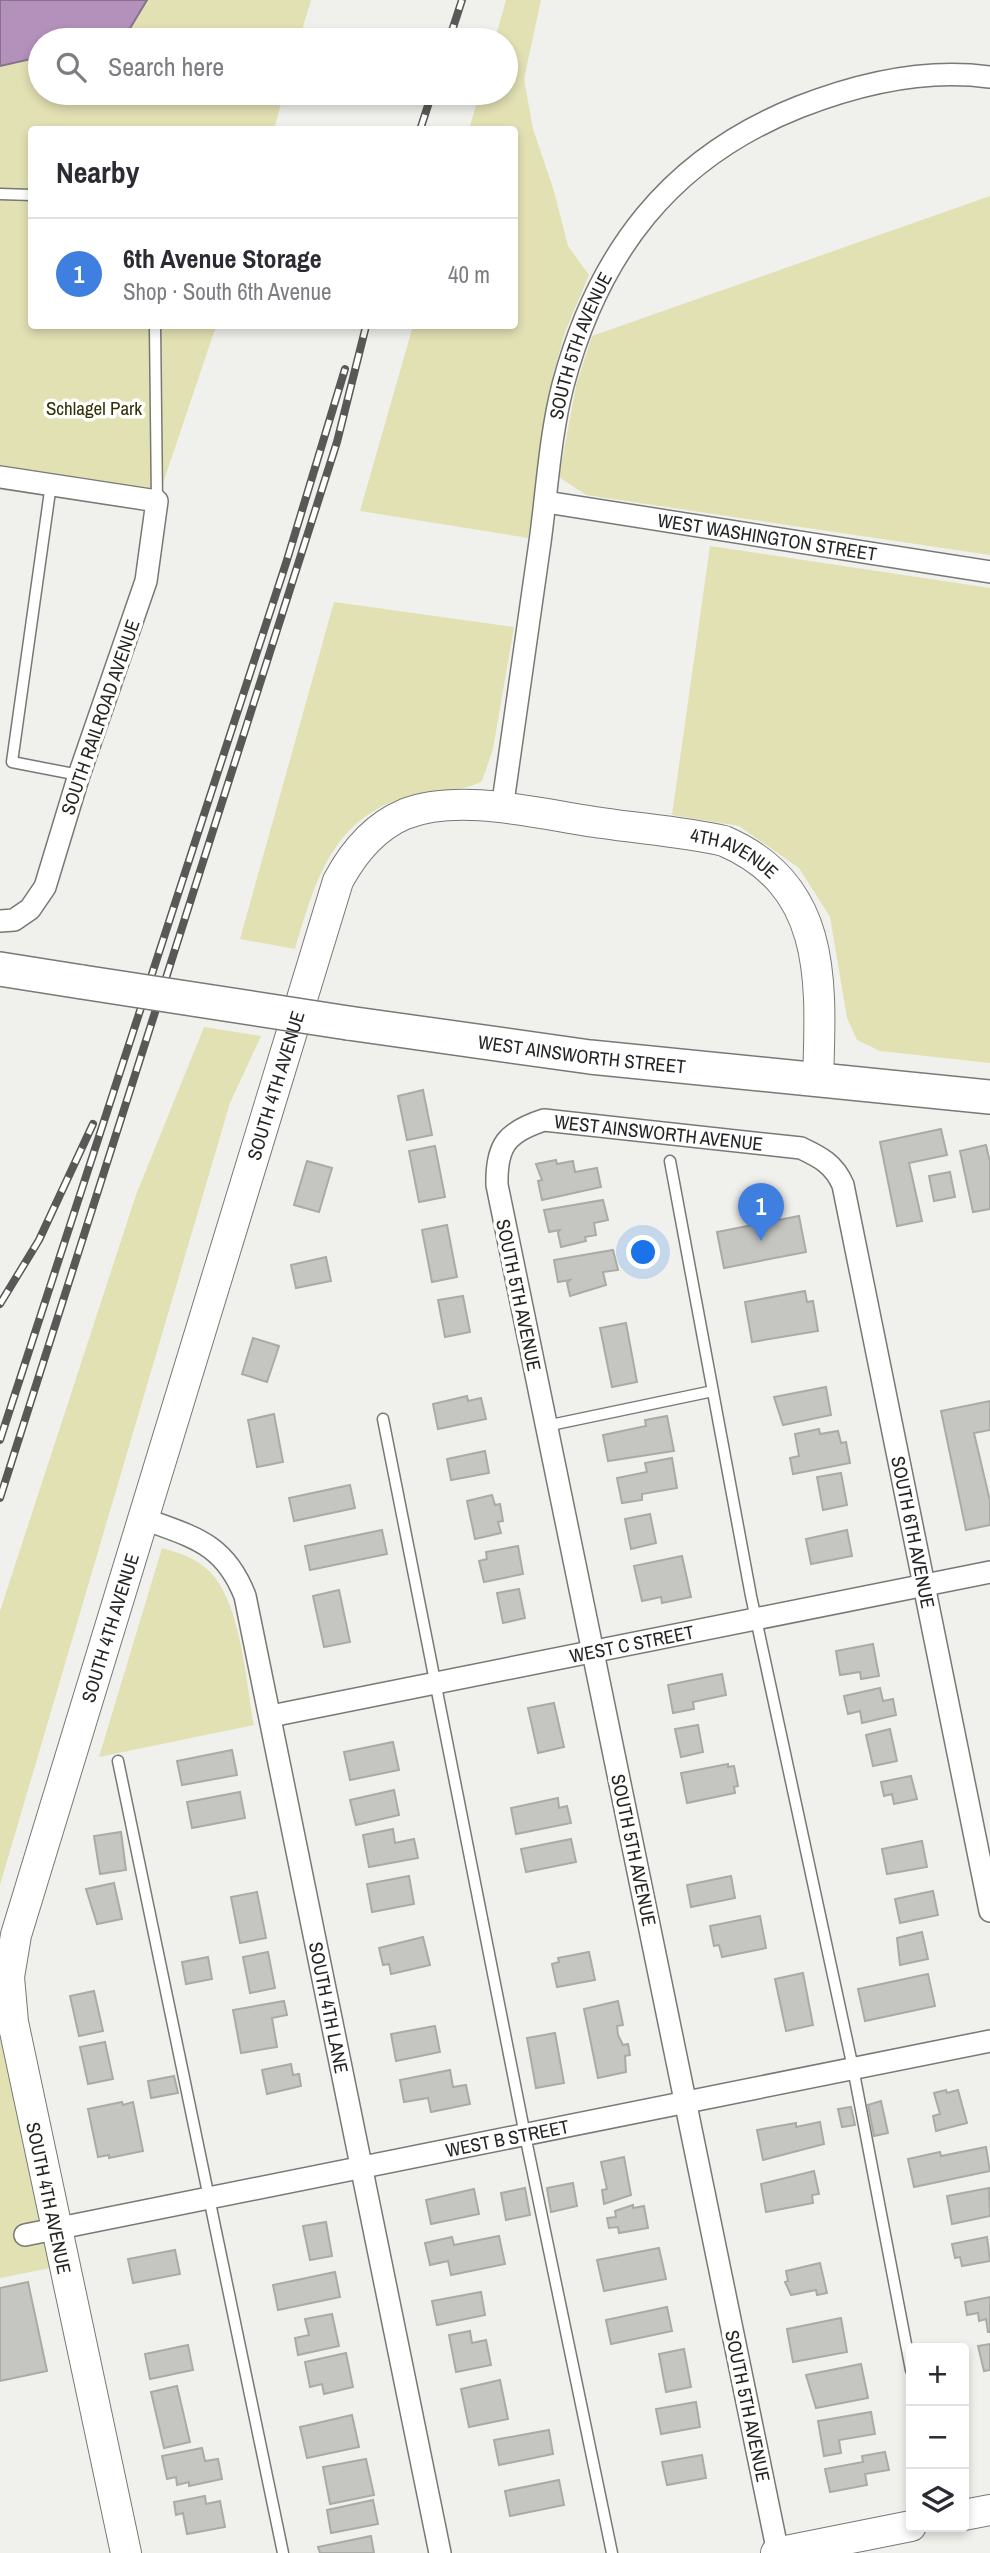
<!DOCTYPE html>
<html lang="en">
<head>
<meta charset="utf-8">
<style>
  :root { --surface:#fff; --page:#f2f2f3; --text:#2b2b33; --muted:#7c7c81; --line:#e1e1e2; --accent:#0f766e }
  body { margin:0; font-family:"Archivo Narrow",sans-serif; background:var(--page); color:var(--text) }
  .controls { position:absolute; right:21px; bottom:21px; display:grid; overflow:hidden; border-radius:7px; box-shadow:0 4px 10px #0003 }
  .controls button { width:63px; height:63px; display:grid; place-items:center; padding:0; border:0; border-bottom:2px solid var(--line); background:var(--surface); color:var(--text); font:35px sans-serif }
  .you { position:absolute; left:644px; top:1253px; width:24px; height:24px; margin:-18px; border:5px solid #fff; border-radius:50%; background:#1a73e8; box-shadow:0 0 0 10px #1a73e833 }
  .badge { display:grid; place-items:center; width:46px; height:46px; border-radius:50%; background:var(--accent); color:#fff; font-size:23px; font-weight:700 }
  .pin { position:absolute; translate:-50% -58px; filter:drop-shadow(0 2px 4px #0008) }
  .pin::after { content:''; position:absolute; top:37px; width:24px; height:21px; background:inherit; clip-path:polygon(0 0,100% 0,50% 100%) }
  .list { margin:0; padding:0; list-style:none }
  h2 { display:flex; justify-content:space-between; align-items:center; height:91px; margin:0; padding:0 28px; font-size:30px }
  h2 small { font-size:23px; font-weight:400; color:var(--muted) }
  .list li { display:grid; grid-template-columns:46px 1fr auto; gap:21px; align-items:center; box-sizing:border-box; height:112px; padding:0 28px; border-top:2px solid var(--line) }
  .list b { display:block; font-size:26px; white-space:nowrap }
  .list p { margin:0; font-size:23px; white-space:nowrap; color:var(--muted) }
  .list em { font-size:23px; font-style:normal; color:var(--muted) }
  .icon { flex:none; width:38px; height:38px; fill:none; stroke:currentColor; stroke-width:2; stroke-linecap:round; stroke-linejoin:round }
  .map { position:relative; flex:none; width:990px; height:2553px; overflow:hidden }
  .search { position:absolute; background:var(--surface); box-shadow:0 4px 10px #0003; left:28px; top:28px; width:490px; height:77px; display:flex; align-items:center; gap:18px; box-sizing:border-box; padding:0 24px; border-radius:38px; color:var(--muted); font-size:26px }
  .panel { position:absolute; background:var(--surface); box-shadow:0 4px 10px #0003; left:28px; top:126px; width:490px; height:203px; border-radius:7px }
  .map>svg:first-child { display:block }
</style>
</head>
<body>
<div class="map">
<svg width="990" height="2553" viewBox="0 0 990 2553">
  <rect width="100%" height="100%" fill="#f0f0ec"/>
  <path fill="#e2e1b4" d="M0,0H311L299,40H40V93H284L274,129L32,130V326H216L157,501L0,477Z
    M506,0H541L524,79L533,129L554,191L568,246L589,275L565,332L554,371L528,538L360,511L413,326H514V130L469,129L480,93H506V40H495Z
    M990,196V555L586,495L559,477L576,386L592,336Z
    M710,546L990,588V1063L880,1051L857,1040L847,1018L830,917L799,868L739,826L672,815Z
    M334,602L514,627L493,749L482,781C463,792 435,790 413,795C333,815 316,879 295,949L240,939Z
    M204,1027L261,1036L230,1103L0,1885V1611L136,1195Z
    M162,1548C180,1553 196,1558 210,1572C241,1603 246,1682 254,1725L99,1757Z
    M0,2029L50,2268L0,2278Z"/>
  <path fill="#b391ba" stroke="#88718d" stroke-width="2" d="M0,0H147L123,40H40V57L0,66Z"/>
  <path fill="#c5c5c1" stroke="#aaaaa6" stroke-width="2" d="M423,1090L432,1135L407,1140L398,1096Z
    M941,1129L947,1155L909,1163L922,1221L897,1226L880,1142Z
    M986,1145L990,1162V1209L973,1212L960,1151Z
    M435,1146L445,1197L419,1202L409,1151Z
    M556,1160L557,1164L573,1161L575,1172L597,1168L601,1187L542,1200L538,1181L542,1180L536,1164Z
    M307,1161L332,1168L319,1212L294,1205Z
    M950,1172L955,1197L934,1201L929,1176Z
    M603,1200L608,1220L594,1223L596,1235L585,1237L586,1241L561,1247L558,1233L560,1230L549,1232L544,1210Z
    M799,1216L806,1252L724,1268L717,1232Z
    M447,1225L457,1277L432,1282L422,1230Z
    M613,1250L618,1270L603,1272L606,1285L570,1296L567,1283L570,1280L558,1282L554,1260Z
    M326,1257L331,1281L296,1288L291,1265Z
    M805,1291L807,1302L813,1301L818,1331L752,1342L745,1302Z
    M463,1296L470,1332L445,1337L438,1300Z
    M626,1323L637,1382L612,1387L600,1328Z
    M253,1338L279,1346L267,1382L242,1374Z
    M826,1387L831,1415L783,1425L774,1397Z
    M467,1396L468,1401L481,1398L486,1419L438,1429L433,1404Z
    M990,1401V1430L974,1433L990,1501V1525L966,1530L941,1411Z
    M274,1414L283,1462L257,1467L248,1420Z
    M667,1416L674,1451L608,1461L603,1435L646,1426L645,1420Z
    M819,1429L820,1434L838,1431L841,1443L846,1442L850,1463L793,1474L790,1458L799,1456L795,1434Z
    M485,1451L489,1473L451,1480L447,1459Z
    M672,1458L677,1488L642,1494V1500L622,1503L617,1478L647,1472L645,1463Z
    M841,1473L847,1505L823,1510L817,1477Z
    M350,1485L355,1508L294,1521L289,1498Z
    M492,1495L495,1505L500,1504L503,1521L498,1522L501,1533L475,1539L467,1501Z
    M650,1514L656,1543L631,1549L625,1519Z
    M382,1530L387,1554L310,1570L305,1546Z
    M847,1530L852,1556L811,1564L806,1539Z
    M518,1546L523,1574L484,1582L479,1561L487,1559L486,1552Z
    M682,1556L691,1597L662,1603L661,1597L642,1601L634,1566Z
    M519,1589L525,1618L503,1623L497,1593Z
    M339,1590L350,1642L324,1647L313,1596Z
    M873,1644L879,1676L861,1679L860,1672L840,1675L836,1651Z
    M722,1674L726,1695L693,1702L694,1709L673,1713L668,1685Z
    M880,1688L883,1701L893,1699L896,1715L862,1723L860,1711L848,1714L844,1696Z
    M554,1703L564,1747L538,1753L528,1708Z
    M698,1725L703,1752L681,1757L675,1729Z
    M890,1729L897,1761L873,1766L866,1735Z
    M393,1742L399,1770L350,1780L344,1752Z
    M232,1750L237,1775L182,1785L177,1761Z
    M728,1764V1767L734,1766L738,1786L734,1787L735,1793L687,1803L681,1773Z
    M911,1776L917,1799L894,1804L892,1794L884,1796L881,1782Z
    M394,1790L399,1815L356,1825L350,1800Z
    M240,1792L245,1818L192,1828L187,1802Z
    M558,1798L559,1808L567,1806L571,1823L516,1834L511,1808Z
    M393,1829L395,1843L414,1839L418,1858L369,1867L363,1835Z
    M121,1832L126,1870L100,1874L94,1836Z
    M571,1839L576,1862L526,1872L521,1849Z
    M922,1841L927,1867L887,1874L882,1849Z
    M409,1876L414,1904L372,1912L367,1884Z
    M731,1876L735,1898L691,1907L687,1885Z
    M114,1883L122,1919L97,1924L86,1889Z
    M933,1891L938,1915L900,1923L895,1899Z
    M257,1892L266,1938L240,1943L231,1897Z
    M760,1916L766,1948L722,1957L719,1945L714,1946L710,1926Z
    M922,1932L928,1959L900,1965L897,1938Z
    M423,1937L430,1965L391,1974L389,1964L383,1965L379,1948Z
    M268,1952L275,1988L250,1993L243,1957Z
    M589,1952L595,1980L557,1987L552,1964L559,1962L558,1958Z
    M208,1957L212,1979L186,1984L182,1962Z
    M803,1973L813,2025L786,2031L775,1979Z
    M928,1974L935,2006L865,2021L858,1989Z
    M94,1991L103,2031L79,2036L70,1996Z
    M284,2001L287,2015L272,2018L277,2047L241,2053L233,2010Z
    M618,2001L623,2025L617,2026L618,2035L623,2045L628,2044L630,2055L625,2056L626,2072L598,2078L584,2009Z
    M435,2026L440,2052L396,2061L391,2034Z
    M555,2033L564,2083L536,2088L527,2038Z
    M105,2042L113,2079L88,2084L80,2047Z
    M291,2064L293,2075L299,2074L301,2086L267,2094L262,2070Z
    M450,2070L453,2087L466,2085L470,2104L431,2112L428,2098L404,2102L400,2080Z
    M174,2076L178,2093L151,2098L148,2081Z
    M946,2090L947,2093L958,2090L967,2123L936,2131L933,2116L940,2114L934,2093Z
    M881,2101L888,2133L874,2136L868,2105Z
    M122,2102L123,2105L133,2102L143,2151L109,2158V2155L98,2157L88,2109Z
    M851,2107L855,2125L842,2127L838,2109Z
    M820,2122L824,2144L763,2160L757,2130L796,2123V2127Z
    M986,2147L990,2171L914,2187L908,2159L940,2152L941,2156Z
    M624,2157L631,2195L604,2204L602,2190L607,2189L601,2162Z
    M814,2171L819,2194L812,2195L813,2203L766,2212L761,2184Z
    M573,2183L577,2206L551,2212L547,2188Z
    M525,2188L530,2215L506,2220L501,2193Z
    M989,2188L990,2216L952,2224L947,2196Z
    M474,2189L479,2214L431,2224L426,2200Z
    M633,2205V2208L644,2206L648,2228L619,2233L618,2227L609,2228L607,2218L616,2217L615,2211Z
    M326,2222L332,2256L310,2260L303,2226Z
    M499,2236L505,2264L451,2275L448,2261L430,2265L425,2243L452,2237L454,2245Z
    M987,2237L990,2261L962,2266L960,2257L955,2258L952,2244Z
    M659,2248L666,2279L604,2291L597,2260Z
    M175,2250L180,2274L133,2283L128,2259Z
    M820,2263L827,2293L817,2295L816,2290L791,2295L785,2282L788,2281L786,2271Z
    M335,2272L340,2297L278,2310L273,2285Z
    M28,2282L47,2371L0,2381V2288Z
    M481,2292L485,2315L437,2325L432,2301Z
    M990,2297V2332H988L986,2319L979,2321L978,2313L967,2315L965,2302Z
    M667,2307L672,2331L611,2344L606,2320Z
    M332,2314L339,2346L298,2355L295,2338L309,2335L305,2319Z
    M841,2318L847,2352L793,2362L787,2329Z
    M470,2331L472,2343L486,2340L491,2365L456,2372L449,2335Z
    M990,2344V2370L984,2371L978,2346Z
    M188,2345L193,2370L150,2379L145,2354Z
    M684,2349L691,2387L666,2392L659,2354Z
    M346,2353L353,2387L324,2394L322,2384L310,2387L305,2362Z
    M861,2364L868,2398L816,2408L806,2375Z
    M500,2380L508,2419L469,2427L461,2389Z
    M177,2386L190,2442L164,2448L151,2392Z
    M696,2402L700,2427L661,2434L656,2409Z
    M871,2412L875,2434L839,2440L841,2453L824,2456L818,2421Z
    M352,2415L359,2447L307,2458L300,2427Z
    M549,2430L553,2454L499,2465L494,2440Z
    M202,2448L205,2461L218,2459L222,2479L189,2486V2482L177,2485L176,2477L167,2479L162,2456Z
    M885,2452L889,2470L865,2474L867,2485L830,2492L825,2469L863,2462L862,2456Z
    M702,2455L706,2478L667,2485L662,2462Z
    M366,2459L374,2495L330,2504L323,2467Z
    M559,2480L564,2505L510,2516L505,2491Z
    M205,2496L206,2504L220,2501L225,2527L187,2534L183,2513L176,2515L174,2502Z
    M373,2500L378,2524L331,2533L327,2510Z
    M371,2536L374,2553H320L318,2547Z"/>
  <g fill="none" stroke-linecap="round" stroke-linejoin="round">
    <g stroke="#787875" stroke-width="13">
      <path id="lane" d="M0,194L32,195
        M155,326L157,501
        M51,484L12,762L79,775
        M670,1161L751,1596L853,2068L911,2370
        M383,1419L525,2135L612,2553
        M546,1426L713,1391
        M118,1761L283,2553"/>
    </g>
    <g stroke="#787875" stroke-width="24">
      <g id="street">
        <path d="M0,477L157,501L146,581L79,775L45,887L30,909L14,920L0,921"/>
        <path id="s1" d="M546,502L990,572"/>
        <path id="s2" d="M502,809C515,720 528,631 540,542C547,491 550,435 563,385C598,253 670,158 799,107C860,83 925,68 990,77"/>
        <path id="s3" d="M142,1518C192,1537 224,1542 245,1596L440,2553"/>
        <path id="s4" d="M271,1716L990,1572"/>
        <path id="s5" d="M25,2235L990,2041"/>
        <path id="s6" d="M778,2553L497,1185C496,1145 507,1132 544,1120L801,1148C820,1157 834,1164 843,1185L990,1911"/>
      </g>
    </g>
    <g stroke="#787875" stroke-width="32">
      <g id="secondary">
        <path d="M964,2515L990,2510"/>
        <path id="s7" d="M126,2553L13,2022L9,1977L16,1935L338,881C353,853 374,827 405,814C461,792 543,815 602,823C642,829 684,832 724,841C829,886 821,984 818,1081"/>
        <path d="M776,2553L911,2526"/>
      </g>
    </g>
    <g stroke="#787875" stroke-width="36">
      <g id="primary">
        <path d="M0,969L82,982"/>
        <path id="s8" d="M348,1023L590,1057L990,1097"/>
      </g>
    </g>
    <use href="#lane" stroke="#fff" stroke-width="10"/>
    <use href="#street" stroke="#fff" stroke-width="21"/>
    <use href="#secondary" stroke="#fff" stroke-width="30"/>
    <use href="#primary" stroke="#fff" stroke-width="33"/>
    <g stroke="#585856" stroke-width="8">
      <path id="rail" d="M449,40L462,0
        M420,130L432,93
        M0,1304L39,1240L93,1124
        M0,1440L287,560L345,369
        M0,1498L337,442L366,326"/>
    </g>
    <use href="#rail" stroke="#fffffe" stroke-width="5" stroke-dasharray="16" stroke-linecap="butt"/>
    <g stroke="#787875" stroke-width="36" stroke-linecap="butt">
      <path id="primary-bridge" d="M82,982L348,1023"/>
    </g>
    <use href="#primary-bridge" stroke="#fff" stroke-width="33"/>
  </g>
  <g text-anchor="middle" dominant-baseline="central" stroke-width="7" stroke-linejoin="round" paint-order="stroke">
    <g font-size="19" fill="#252524" stroke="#fffffe">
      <text stroke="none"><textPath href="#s2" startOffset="471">SOUTH 5TH AVENUE</textPath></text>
      <text stroke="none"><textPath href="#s1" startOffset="224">WEST WASHINGTON STREET</textPath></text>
      <text transform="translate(100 717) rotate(-71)">SOUTH RAILROAD AVENUE</text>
      <text stroke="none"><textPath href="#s7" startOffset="2166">4TH AVENUE</textPath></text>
      <text stroke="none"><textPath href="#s8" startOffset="236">WEST AINSWORTH STREET</textPath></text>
      <text stroke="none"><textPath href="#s7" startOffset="1519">SOUTH 4TH AVENUE</textPath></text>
      <text stroke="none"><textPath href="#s6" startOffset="1601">WEST AINSWORTH AVENUE</textPath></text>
      <text transform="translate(519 1295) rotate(78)">SOUTH 5TH AVENUE</text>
      <text stroke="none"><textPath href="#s6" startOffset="2156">SOUTH 6TH AVENUE</textPath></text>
      <text stroke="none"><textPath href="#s7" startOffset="952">SOUTH 4TH AVENUE</textPath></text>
      <text stroke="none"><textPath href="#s4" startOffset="368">WEST C STREET</textPath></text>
      <text transform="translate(634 1850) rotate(78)">SOUTH 5TH AVENUE</text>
      <text stroke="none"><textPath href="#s3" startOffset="555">SOUTH 4TH LANE</textPath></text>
      <text stroke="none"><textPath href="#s5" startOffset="492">WEST B STREET</textPath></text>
      <text transform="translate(49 2198) rotate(78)">SOUTH 4TH AVENUE</text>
      <text transform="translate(748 2406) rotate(78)">SOUTH 5TH AVENUE</text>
    </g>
    <g font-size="19" fill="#323005" stroke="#fffffe">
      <text x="94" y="408">Schlagel Park</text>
    </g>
  </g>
</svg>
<div class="controls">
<button>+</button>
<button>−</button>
<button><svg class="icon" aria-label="layers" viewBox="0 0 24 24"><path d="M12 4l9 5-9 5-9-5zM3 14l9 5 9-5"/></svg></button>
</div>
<div class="you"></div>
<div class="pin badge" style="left:761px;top:1241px;background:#3f7fe0">1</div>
<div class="search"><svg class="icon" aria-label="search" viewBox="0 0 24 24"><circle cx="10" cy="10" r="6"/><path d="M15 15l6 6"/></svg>Search here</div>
<section class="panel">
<h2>Nearby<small></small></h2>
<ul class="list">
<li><span class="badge" style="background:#3f7fe0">1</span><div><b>6th Avenue Storage</b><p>Shop · South 6th Avenue</p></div><em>40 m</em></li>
</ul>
</section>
</div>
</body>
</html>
